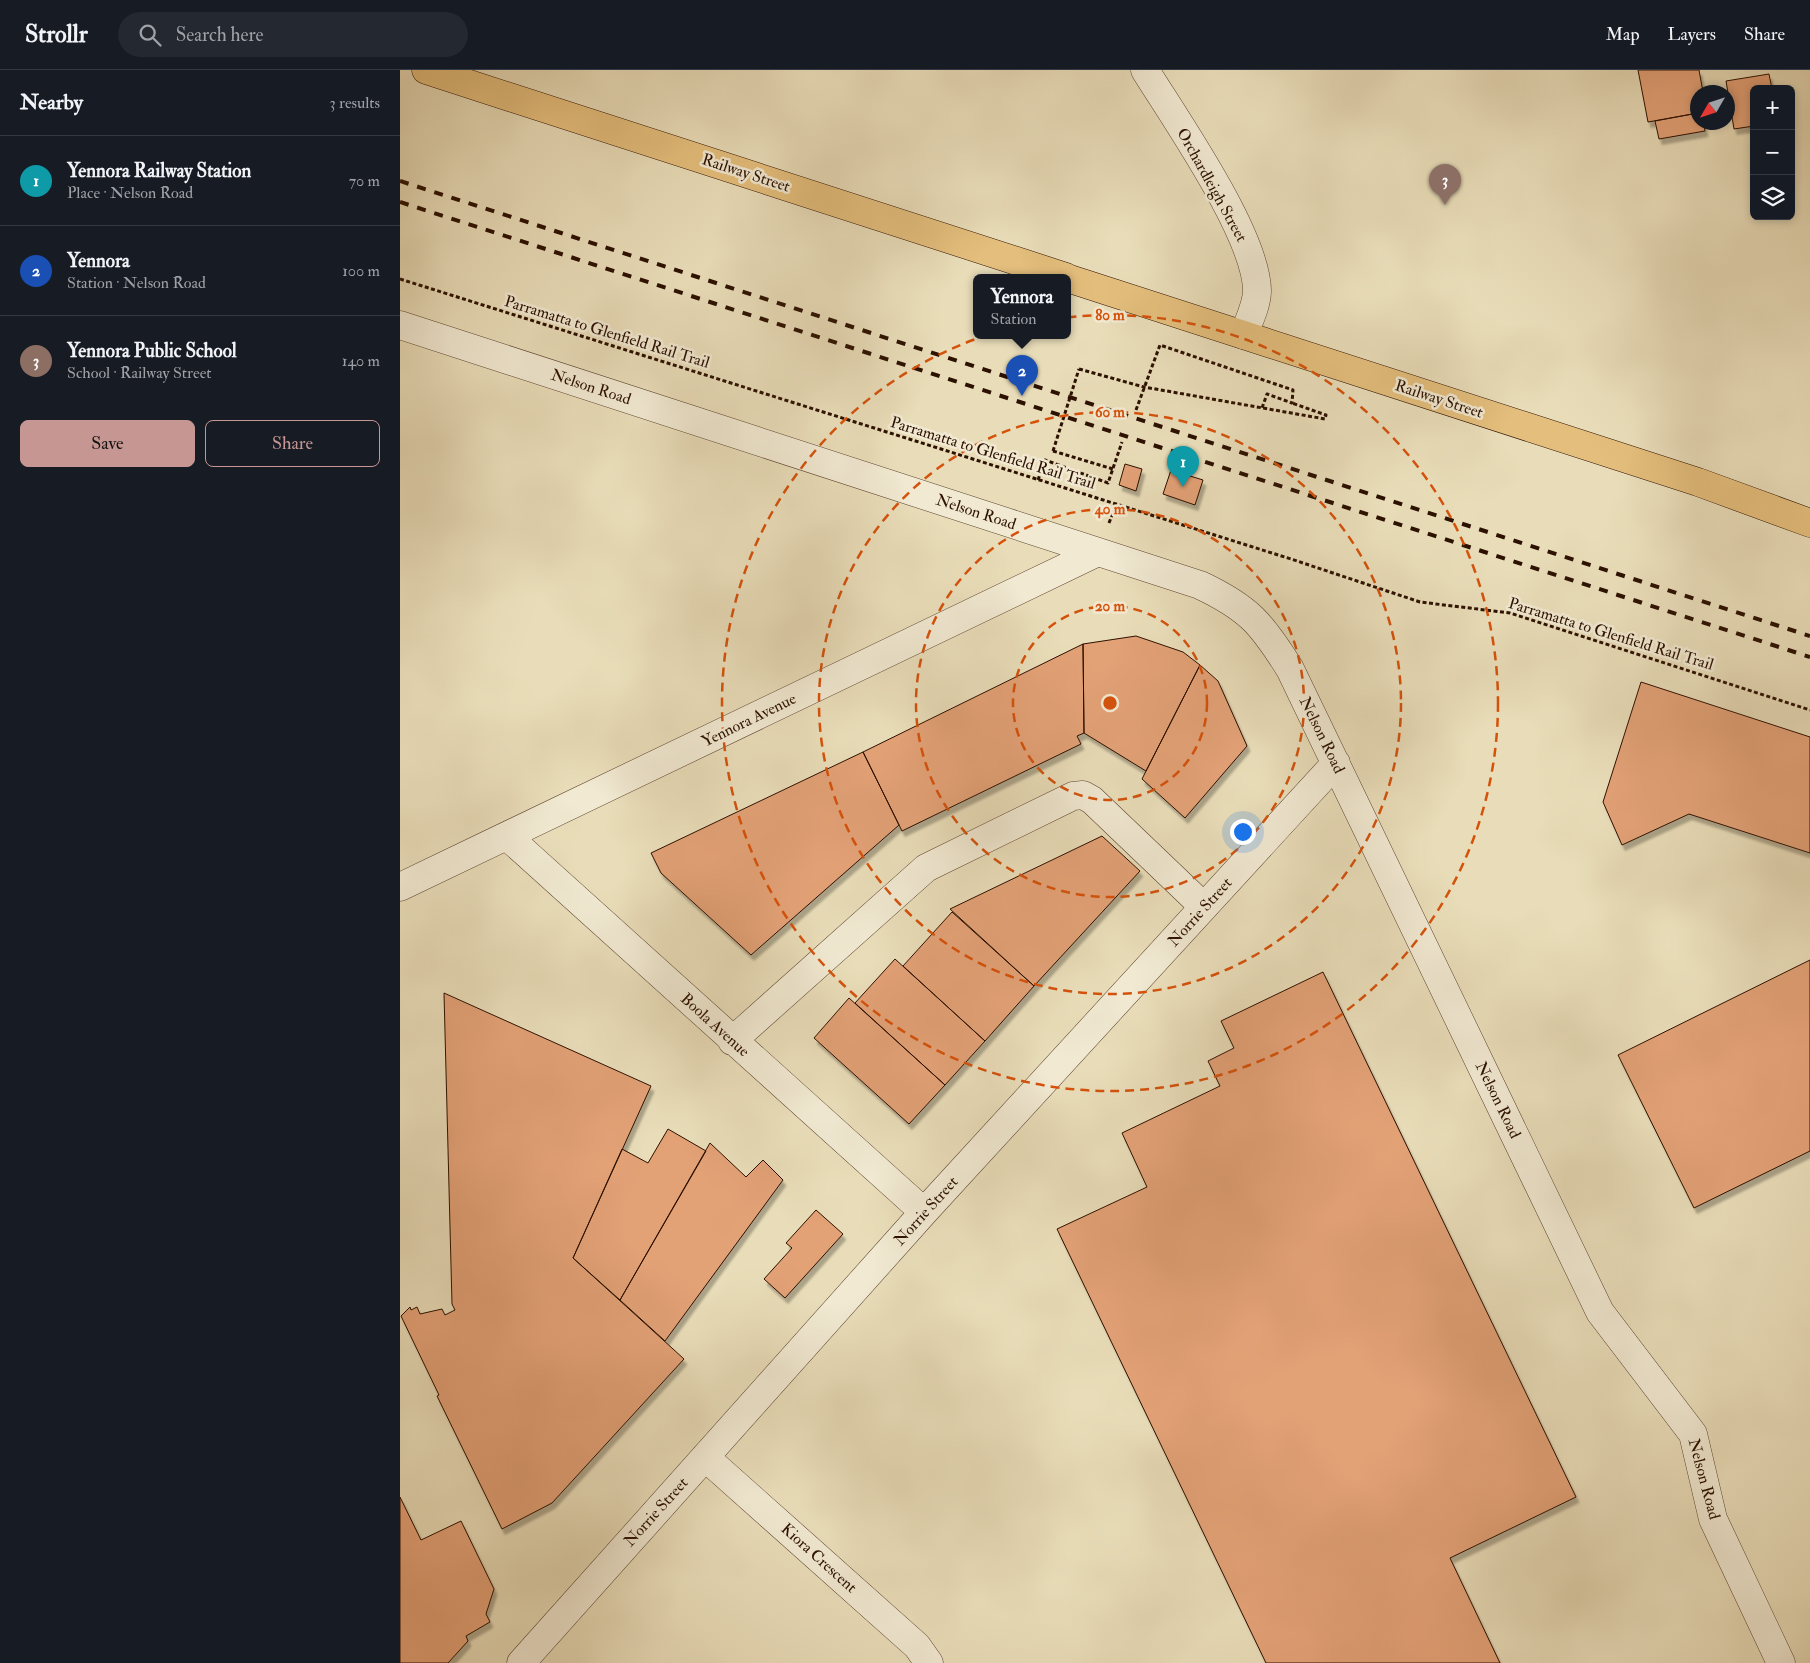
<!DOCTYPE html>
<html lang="en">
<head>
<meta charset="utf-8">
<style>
  :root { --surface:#171b24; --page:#242831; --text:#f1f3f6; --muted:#9ea1a6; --line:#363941; --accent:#c59692 }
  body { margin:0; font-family:"IM FELL Double Pica",serif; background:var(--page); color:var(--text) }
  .controls { position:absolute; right:15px; top:15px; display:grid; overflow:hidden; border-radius:8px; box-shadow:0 2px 8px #0003 }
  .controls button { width:45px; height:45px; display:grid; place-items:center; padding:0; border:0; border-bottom:1px solid var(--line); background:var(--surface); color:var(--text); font:25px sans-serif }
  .compass { position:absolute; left:1290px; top:15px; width:45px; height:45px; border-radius:50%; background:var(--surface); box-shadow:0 2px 8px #0003; rotate:231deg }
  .you { position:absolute; left:842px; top:761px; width:18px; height:18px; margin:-12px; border:4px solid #fff; border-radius:50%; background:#1a73e8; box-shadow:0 0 0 8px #1a73e833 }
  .badge { display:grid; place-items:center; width:32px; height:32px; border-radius:50%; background:var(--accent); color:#fff; font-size:16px; font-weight:700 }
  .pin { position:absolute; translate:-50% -41px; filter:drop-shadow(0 1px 2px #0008) }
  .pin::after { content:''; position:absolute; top:26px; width:18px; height:15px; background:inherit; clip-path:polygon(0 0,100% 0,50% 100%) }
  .popup { position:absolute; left:573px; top:204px; width:98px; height:65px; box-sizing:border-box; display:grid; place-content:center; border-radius:8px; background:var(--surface); filter:drop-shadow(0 1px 4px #0005); font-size:16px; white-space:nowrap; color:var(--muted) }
  .popup b { font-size:19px; color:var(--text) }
  .popup::after { content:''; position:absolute; left:50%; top:100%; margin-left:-10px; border:10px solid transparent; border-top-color:var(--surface) }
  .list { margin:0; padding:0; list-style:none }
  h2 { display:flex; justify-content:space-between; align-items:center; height:65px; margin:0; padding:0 20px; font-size:21px }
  h2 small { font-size:16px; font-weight:400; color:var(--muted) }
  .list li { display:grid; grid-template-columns:32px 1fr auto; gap:15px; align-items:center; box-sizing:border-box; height:90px; padding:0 20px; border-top:1px solid var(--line) }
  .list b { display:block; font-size:19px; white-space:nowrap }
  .list p { margin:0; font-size:16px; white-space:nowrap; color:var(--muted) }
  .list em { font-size:16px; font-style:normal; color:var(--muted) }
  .actions { display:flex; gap:10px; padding:15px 20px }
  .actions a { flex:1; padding:11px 0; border:1px solid var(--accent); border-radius:8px; text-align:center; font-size:18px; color:var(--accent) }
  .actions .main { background:var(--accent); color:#111 }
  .icon { flex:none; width:28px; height:28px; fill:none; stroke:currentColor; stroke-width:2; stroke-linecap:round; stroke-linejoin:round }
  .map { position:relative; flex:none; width:1410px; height:1593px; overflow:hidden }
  header { display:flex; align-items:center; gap:30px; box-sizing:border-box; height:70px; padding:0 25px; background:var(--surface); border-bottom:1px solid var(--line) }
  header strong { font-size:24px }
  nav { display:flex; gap:28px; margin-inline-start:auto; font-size:18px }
  .search { width:350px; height:45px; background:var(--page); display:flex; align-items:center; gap:12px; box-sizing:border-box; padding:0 18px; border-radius:28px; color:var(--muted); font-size:19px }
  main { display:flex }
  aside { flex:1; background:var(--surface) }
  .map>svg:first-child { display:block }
</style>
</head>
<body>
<header>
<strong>Strollr</strong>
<div class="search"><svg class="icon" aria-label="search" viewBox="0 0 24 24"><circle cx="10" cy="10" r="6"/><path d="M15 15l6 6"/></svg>Search here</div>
<nav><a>Map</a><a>Layers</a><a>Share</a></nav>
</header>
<main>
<aside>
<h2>Nearby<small>3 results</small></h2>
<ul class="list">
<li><span class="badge" style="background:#0f9aa8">1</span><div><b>Yennora Railway Station</b><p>Place · Nelson Road</p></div><em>70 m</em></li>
<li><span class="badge" style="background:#1a4fb4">2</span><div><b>Yennora</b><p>Station · Nelson Road</p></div><em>100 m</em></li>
<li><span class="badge" style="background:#8d6e63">3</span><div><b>Yennora Public School</b><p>School · Railway Street</p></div><em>140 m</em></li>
</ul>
<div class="actions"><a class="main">Save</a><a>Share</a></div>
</aside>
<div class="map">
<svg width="1410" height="1593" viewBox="0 0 1410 1593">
  <defs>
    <filter id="shadow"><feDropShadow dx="3" dy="5.5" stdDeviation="1" flood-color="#0004"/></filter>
  </defs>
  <rect width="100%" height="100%" fill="#e9ddb9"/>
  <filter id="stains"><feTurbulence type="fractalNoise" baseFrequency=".004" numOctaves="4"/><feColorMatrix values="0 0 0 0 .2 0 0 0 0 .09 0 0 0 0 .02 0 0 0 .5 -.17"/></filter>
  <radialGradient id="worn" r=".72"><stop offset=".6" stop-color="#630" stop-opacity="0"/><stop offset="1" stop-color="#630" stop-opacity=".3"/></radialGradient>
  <path fill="#e3a176" stroke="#2c1000" filter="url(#shadow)" d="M1238,0H1299L1303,22H1298V43L1248,52Z
    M1369,4L1372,19H1354V56L1334,59L1326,11Z
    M1298,43V52H1303L1305,61L1259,69L1255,51Z
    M725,394L742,399L736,421L719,415Z
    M771,400L803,410L795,435L763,424Z
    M736,566L783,582L800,595L746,701L684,663L683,574Z
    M683,574L684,663L677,666L681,674L502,761L463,682Z
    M800,595L818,611L847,676L785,748L742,709Z
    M1241,612L1410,667V783L1289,744L1222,775L1203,732Z
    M463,682L499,755L351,885L261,803L251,783Z
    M702,766L740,801L634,916L550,839Z
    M552,842L634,916L585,971L503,896Z
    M495,889L585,971L545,1015L455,933Z
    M1410,890V1081L1294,1138L1218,985Z
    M923,902L1176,1427L1050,1488L1100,1593H866L657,1159L747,1117L722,1063L820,1016L808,991L834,978L821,951Z
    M44,923L251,1016L173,1188L284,1289L152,1433L102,1459L37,1326L39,1325L1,1246L10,1237L11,1240L17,1237L20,1244L42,1239L45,1245L55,1240L52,1234Z
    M449,928L545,1015L509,1054L414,968Z
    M268,1059L306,1081L220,1230L173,1188L222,1079L248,1093Z
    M310,1073L346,1107L363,1090L383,1110L265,1271L220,1230Z
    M416,1140L443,1164L385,1228L364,1209L392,1178L386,1173Z
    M0,1427L21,1470L61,1451L94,1519L86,1544L90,1552L66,1566L68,1571L48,1593H0Z"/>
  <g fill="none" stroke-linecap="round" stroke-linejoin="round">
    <g stroke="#5b432e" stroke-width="29">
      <path id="minor" d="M745,0C776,50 857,166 857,221C857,235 848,252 844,265
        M0,255L800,515C849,538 862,554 890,599L1200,1242L1293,1364L1313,1449L1381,1593
        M108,767L524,1142
        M0,817L698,482
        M332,971L526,798L673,726L683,725L692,730L804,837
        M305,1387L517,1576L529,1593
        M121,1593L524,1142L936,693"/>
    </g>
    <g stroke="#2c1000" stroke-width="29">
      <path id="major" d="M26,0L666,207
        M667,208L1298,412L1410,453"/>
    </g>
    <path stroke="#2c1000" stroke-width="3" stroke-dasharray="4 2.5" stroke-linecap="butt" d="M0,209L891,489L1020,532L1110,543L1410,640
      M679,299L744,317L925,349L926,345L892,333
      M736,340L760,275L893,320L892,333L867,324L862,338
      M653,381L713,399
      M638,410L645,390L708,413L722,372
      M709,453L716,435"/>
    <use href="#minor" stroke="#f1e9d2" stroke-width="28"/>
    <use href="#major" stroke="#e4be7c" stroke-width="28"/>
    <path stroke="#2c1000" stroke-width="4" stroke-dasharray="9 9" stroke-linecap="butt" d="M0,111L1410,566
      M0,132L1410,587"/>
    <path stroke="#2c1000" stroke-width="3" stroke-dasharray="4 2.5" stroke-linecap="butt" d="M653,381L679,299"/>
  </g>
  <g fill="none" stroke="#d5520b" stroke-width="2.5" stroke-dasharray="9 6">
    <circle cx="710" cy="633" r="97"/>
    <circle cx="710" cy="633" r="194"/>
    <circle cx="710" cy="633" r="291"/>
    <circle cx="710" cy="633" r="388"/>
  </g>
  <g text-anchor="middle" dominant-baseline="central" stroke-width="5" stroke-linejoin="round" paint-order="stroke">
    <g font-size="16" fill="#2c1000" stroke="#f1e9d2">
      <text transform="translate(346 103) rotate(18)">Railway Street</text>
      <text transform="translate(812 115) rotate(61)">Orchardleigh Street</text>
      <text transform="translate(207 262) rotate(17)">Parramatta to Glenfield Rail Trail</text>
      <text transform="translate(191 317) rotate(18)">Nelson Road</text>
      <text transform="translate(1039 329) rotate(18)">Railway Street</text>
      <text transform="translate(593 383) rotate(17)">Parramatta to Glenfield Rail Trail</text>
      <text transform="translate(576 442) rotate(18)">Nelson Road</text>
      <text transform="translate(1211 564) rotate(17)">Parramatta to Glenfield Rail Trail</text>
      <text transform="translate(349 650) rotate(-26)">Yennora Avenue</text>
      <text transform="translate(922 665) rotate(64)">Nelson Road</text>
      <text transform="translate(800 842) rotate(-48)">Norrie Street</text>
      <text transform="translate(315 955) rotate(42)">Boola Avenue</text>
      <text transform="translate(1098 1030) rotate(64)">Nelson Road</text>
      <text transform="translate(526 1141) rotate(-48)">Norrie Street</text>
      <text transform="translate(1304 1409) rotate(75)">Nelson Road</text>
      <text transform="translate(256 1442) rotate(-48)">Norrie Street</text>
      <text transform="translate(419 1488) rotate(42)">Kiora Crescent</text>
    </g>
  </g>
  <circle cx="710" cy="633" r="8" fill="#d5520b" stroke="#f1e9d2" stroke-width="2.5"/>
  <g font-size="15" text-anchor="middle" font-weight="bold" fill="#d5520b" stroke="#f1e9d2" stroke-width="5" stroke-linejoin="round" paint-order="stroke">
    <text x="710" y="250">80 m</text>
    <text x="710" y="347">60 m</text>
    <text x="710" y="444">40 m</text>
    <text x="710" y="541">20 m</text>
  </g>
  <rect width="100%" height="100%" filter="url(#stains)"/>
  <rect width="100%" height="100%" fill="url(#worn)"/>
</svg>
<div class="controls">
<button>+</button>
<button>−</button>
<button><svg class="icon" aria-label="layers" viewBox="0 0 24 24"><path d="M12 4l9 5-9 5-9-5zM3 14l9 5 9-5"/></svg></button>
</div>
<svg class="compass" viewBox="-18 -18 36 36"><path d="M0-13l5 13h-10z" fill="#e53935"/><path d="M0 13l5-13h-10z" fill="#9ea1a6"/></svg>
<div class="you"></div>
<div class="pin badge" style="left:783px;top:417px;background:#0f9aa8">1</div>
<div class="pin badge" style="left:622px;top:326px;background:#1a4fb4">2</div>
<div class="popup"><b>Yennora</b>Station</div>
<div class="pin badge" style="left:1045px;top:135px;background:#8d6e63">3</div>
</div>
</main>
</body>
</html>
